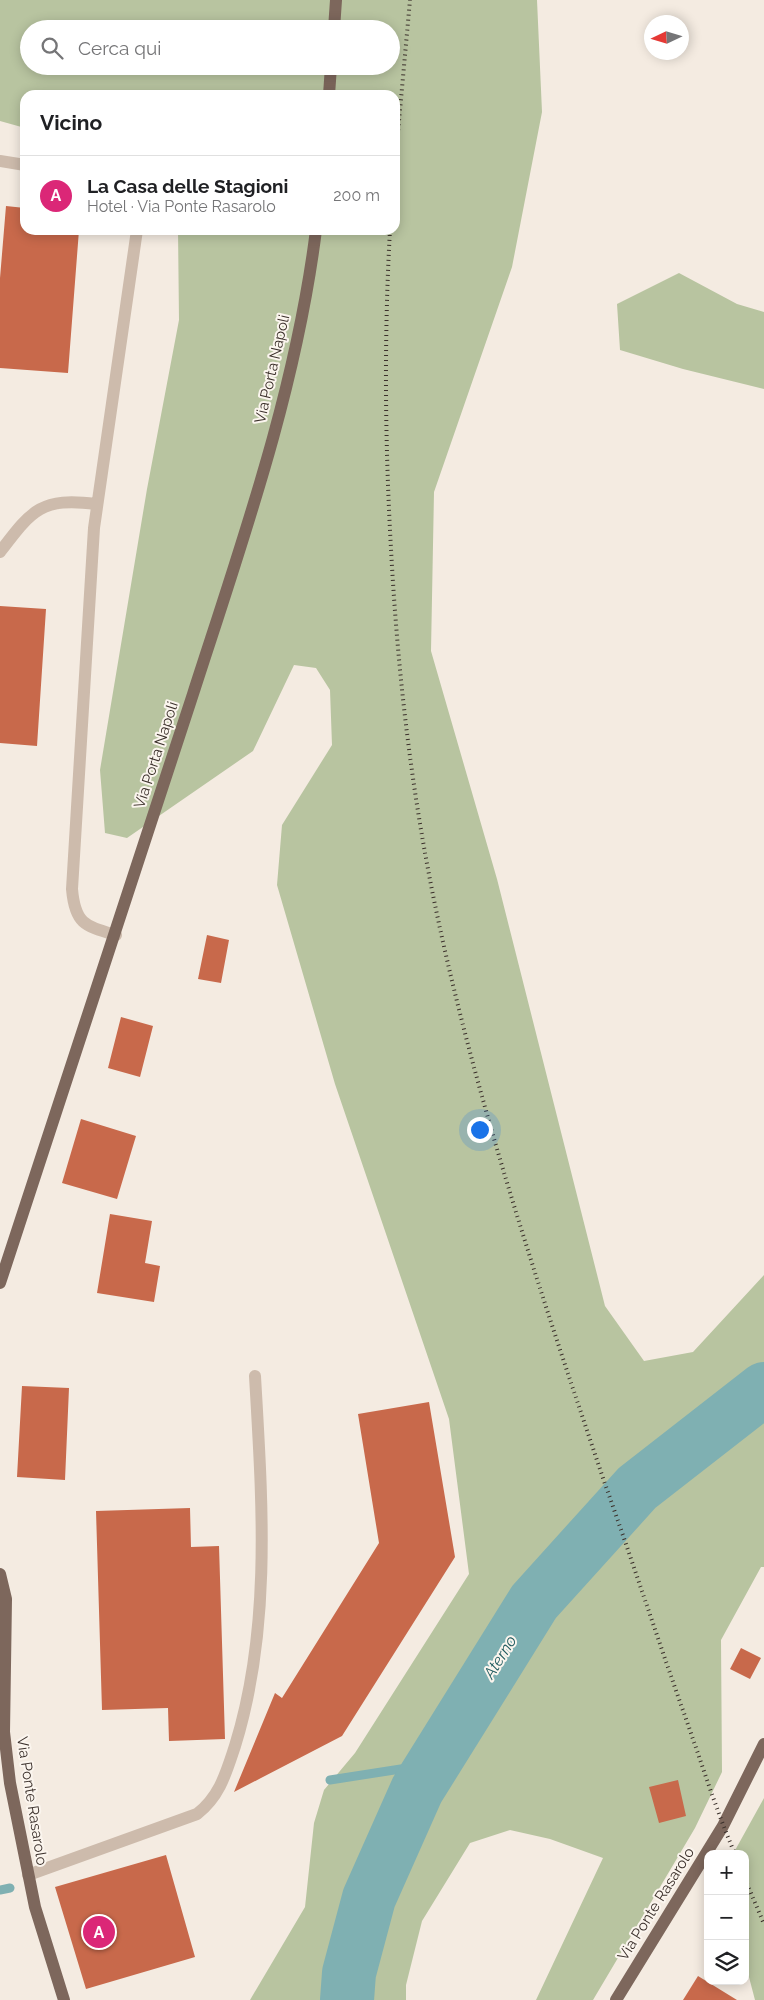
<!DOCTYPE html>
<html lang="it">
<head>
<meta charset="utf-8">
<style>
  :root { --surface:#fff; --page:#f2f2f2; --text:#202124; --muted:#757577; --line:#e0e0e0; --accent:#db2777 }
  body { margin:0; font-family:Raleway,sans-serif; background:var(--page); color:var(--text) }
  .controls { position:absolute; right:15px; bottom:15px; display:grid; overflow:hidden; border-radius:10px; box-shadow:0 2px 12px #0003 }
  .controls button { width:45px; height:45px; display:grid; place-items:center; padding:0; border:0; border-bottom:1px solid var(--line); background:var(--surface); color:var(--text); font:25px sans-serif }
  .compass { position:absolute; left:644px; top:15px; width:45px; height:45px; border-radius:50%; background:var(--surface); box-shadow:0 2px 12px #0003; rotate:266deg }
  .you { position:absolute; left:479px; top:1129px; width:18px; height:18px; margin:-12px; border:4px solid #fff; border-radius:50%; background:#1a73e8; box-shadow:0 0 0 8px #1a73e833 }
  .badge { display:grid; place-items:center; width:32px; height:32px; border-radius:50%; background:var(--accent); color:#fff; font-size:16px; font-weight:700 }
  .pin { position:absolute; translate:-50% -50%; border:2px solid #fff; box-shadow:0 1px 5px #0006 }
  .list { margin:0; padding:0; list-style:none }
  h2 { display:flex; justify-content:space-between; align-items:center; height:65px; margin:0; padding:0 20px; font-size:21px }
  h2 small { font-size:16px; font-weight:400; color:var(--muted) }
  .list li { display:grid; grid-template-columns:32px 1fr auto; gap:15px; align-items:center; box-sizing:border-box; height:80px; padding:0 20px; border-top:1px solid var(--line) }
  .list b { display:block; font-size:19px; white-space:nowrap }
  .list p { margin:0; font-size:16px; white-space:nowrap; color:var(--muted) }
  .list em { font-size:16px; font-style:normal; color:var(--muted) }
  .icon { flex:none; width:28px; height:28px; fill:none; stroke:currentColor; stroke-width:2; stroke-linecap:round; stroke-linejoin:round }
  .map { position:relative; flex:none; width:764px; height:2000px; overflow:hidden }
  .search { position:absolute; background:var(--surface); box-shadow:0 2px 12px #0003; left:20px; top:20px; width:380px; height:55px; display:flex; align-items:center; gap:12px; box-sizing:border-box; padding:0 18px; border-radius:28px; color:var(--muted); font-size:19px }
  .panel { position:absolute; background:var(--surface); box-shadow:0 2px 12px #0003; left:20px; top:90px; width:380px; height:145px; border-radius:15px }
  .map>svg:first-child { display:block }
</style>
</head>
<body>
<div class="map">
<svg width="764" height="2000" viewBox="0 0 764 2000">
  <rect width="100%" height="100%" fill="#f4ebe1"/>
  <path fill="#b8c4a0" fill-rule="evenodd" d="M0,0H537L542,112L512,267L434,492L431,651L497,879L605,1306L644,1361L693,1352L764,1275V1567H761L721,1640L722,1772L695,1828L593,2000H536L603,1858L550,1839L510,1830L470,1843L422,1921L406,1985V2000H250L305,1907L314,1823L324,1790L355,1753L469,1574L449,1419L335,1084L277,885L282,825L332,745L330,690L316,668L294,665L253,751L127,838L105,833L100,770L147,489L179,320L178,230H395V95H25V128L0,121ZM29,29H391V66H29Z
    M679,273L737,304L764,312V389L683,369L620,350L617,304Z
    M764,1798V2000H755L745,1962V1854H733Z"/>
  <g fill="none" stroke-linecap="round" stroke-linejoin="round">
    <path stroke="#7fb0b2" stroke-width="9" d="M330,1780L433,1764
      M0,1890L10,1888"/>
    <path stroke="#7fb0b2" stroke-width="54" d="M347,2000L349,1973L369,1898L417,1790L534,1602L637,1488L764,1389"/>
  </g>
  <path fill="#c8694b" d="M6,206L25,208V230H79L68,373L0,368V278Z
    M0,606L46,609L37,746L0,743Z
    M207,935L229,940L221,983L198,979Z
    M121,1017L153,1026L140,1077L108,1068Z
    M81,1119L136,1136L117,1199L62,1183Z
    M110,1214L152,1221L145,1263L160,1266L154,1302L97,1293Z
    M22,1386L69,1388L65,1480L17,1477Z
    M429,1402L455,1557L342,1736L234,1792L275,1693L282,1698L379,1543L358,1414Z
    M190,1508L191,1547L219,1546L225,1739L169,1741L168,1708L102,1710L96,1511Z
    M741,1648L761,1658L750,1679L730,1669Z
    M678,1780L686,1816L659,1823L649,1787Z
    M166,1855L195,1957L86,1989L55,1887Z
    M698,1976L737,2000H683Z"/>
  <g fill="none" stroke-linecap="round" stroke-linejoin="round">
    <path stroke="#cdbbac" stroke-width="12" d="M0,161L25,165
      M0,552C32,510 41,497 96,504
      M116,935C85,926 75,924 72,889L94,528L137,230
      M28,1875L197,1814C220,1796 226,1773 235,1746C272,1627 262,1499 255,1376"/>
    <path stroke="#7d675c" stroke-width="12" d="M334,29L336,0
      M329,95L331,66
      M0,1283C65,1087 130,891 193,694C242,542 296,390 316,230
      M0,1574L6,1599L4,1732L10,1783L35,1907L64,2000
      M616,2000L723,1826L764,1744"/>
    <path stroke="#3b302b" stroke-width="4" stroke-dasharray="1 4" stroke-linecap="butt" d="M395,165L410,0
      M390,230C384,336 385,443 391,549C398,679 413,806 441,933C482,1119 543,1300 604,1481C632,1560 658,1640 686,1719C702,1764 716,1810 735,1854
      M745,1879L764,1924"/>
  </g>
  <g text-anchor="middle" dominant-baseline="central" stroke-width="4" stroke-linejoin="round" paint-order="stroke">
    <g font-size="15" fill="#3b302b" stroke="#fbf5ee">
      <text transform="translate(272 369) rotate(-77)">Via Porta Napoli</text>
      <text transform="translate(156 755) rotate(-72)">Via Porta Napoli</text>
      <text transform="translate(32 1801) rotate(81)">Via Ponte Rasarolo</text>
      <text transform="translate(656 1904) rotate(-58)">Via Ponte Rasarolo</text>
    </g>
    <g font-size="16" font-style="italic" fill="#1f5a5e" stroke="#fbf5ee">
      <text transform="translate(500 1657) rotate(-58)">Aterno</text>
    </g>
  </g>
</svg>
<div class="controls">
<button>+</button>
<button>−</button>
<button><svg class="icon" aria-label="layers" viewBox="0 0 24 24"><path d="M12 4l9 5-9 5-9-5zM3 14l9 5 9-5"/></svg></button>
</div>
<svg class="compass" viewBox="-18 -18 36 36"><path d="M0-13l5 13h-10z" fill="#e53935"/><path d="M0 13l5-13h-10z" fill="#757577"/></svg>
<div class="you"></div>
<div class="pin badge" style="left:99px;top:1932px">A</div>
<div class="search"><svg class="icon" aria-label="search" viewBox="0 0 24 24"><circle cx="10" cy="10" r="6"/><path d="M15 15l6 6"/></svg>Cerca qui</div>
<section class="panel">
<h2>Vicino<small></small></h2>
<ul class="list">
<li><span class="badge">A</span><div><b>La Casa delle Stagioni</b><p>Hotel · Via Ponte Rasarolo</p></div><em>200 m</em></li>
</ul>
</section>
</div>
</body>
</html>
